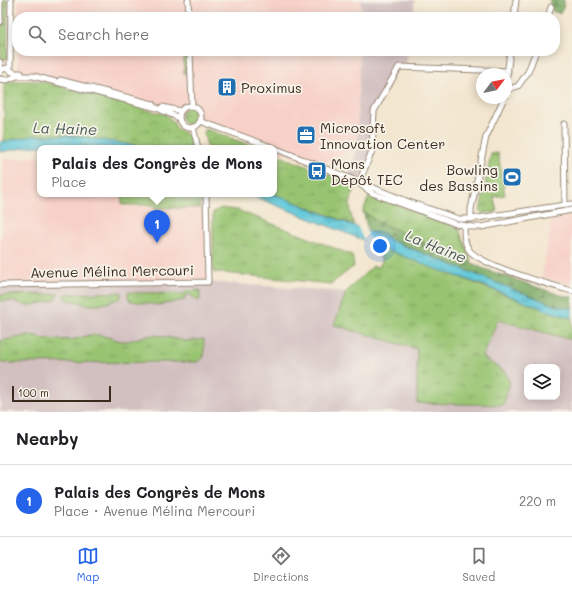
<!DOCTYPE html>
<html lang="en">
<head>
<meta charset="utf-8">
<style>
  :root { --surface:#fff; --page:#f2f2f2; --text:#202124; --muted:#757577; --line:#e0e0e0; --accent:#2563eb }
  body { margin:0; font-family:Mali,sans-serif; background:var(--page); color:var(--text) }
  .controls { position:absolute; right:12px; bottom:12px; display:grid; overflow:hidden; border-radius:8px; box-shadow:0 2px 10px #0003 }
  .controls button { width:36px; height:36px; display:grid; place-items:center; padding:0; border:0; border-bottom:1px solid var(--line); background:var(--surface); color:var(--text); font:20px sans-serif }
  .compass { position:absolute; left:476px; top:68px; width:36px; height:36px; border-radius:50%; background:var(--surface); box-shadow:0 2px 10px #0003; rotate:58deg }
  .scale { position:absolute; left:12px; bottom:10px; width:99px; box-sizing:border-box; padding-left:4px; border:2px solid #3b2a1e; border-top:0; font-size:11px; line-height:14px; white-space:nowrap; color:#3b2a1e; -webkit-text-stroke:3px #f7f3e8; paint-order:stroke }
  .you { position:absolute; left:380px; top:246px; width:14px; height:14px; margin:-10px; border:3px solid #fff; border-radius:50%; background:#1a73e8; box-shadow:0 0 0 6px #1a73e833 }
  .badge { display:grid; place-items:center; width:26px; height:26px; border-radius:50%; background:var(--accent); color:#fff; font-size:13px; font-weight:700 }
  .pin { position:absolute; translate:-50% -33px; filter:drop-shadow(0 1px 2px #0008) }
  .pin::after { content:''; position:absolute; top:21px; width:14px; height:12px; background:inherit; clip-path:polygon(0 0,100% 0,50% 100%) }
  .popup { position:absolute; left:37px; top:145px; width:240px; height:52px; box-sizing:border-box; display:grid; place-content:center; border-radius:8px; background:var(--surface); filter:drop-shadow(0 1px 3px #0005); font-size:13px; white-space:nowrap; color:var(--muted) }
  .popup b { font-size:15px; color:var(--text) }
  .popup::after { content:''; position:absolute; left:50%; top:100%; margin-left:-8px; border:8px solid transparent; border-top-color:var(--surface) }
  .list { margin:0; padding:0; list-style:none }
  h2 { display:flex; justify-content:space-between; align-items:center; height:52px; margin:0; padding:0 16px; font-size:17px }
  h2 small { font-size:13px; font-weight:400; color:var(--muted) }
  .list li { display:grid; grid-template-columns:26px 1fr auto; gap:12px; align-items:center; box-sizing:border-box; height:72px; padding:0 16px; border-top:1px solid var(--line) }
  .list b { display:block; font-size:15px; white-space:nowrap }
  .list p { margin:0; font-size:13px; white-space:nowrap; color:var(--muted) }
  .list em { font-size:13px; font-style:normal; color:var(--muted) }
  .icon { flex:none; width:22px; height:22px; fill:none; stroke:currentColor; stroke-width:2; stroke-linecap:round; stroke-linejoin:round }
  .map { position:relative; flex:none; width:572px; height:412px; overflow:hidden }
  .search { position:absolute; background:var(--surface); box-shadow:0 2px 10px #0003; left:12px; right:12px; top:12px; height:44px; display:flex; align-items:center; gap:10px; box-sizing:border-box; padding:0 14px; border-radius:16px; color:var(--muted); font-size:15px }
  .sheet { height:124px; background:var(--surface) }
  nav { display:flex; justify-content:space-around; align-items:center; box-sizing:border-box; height:56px; border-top:1px solid var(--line); background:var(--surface); font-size:11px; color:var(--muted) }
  nav a { display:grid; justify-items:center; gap:2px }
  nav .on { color:var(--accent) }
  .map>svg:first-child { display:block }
</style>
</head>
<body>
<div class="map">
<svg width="572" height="412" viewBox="0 0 572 412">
  <defs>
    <pattern id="grass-tufts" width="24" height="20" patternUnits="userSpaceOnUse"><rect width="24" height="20" fill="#98c471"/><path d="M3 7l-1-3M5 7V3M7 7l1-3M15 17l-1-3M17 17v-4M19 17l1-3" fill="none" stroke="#7d9f5c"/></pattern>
    <pattern id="forest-firs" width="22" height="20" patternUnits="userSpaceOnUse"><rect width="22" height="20" fill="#7aaa63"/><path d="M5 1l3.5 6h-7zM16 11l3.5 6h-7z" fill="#658b51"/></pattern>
    <pattern id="park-crowns" width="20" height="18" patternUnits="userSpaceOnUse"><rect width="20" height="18" fill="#98c471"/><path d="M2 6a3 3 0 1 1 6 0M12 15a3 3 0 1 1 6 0" fill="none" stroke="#7d9f5c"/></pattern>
    <pattern id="water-ripples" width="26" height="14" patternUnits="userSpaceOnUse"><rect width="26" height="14" fill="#5dc7d9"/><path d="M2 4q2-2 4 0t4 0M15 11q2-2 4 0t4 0" fill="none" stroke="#4ea2af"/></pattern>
  </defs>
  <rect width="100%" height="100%" fill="#f7f3e8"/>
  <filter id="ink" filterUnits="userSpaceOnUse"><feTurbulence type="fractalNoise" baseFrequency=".025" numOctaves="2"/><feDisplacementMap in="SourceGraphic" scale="8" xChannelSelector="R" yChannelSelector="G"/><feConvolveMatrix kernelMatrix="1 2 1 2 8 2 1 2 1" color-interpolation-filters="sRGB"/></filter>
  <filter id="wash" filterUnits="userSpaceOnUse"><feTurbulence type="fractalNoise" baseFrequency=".012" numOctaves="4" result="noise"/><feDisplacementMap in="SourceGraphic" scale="16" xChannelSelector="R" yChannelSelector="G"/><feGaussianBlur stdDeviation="0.9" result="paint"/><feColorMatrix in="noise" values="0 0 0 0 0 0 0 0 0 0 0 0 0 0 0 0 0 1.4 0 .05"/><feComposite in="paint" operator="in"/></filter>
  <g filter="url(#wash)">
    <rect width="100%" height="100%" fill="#f3e6cf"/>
    <path fill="#f7d1c8" d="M18,0H361V17H18Z
      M18,51H360L357,129L358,147L318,166L190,117L168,110L18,75Z
      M40,156V194H122L123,207L154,206V208H200L207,210L208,282L0,285V236L2,238L4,160Z
      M572,215V285L543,278L542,276L552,219Z"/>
    <path fill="#d2bfc0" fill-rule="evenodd" d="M361,0H415L413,17H361Z
      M360,51H408L406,67H399L374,111L372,151L359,183L348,178L358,147L357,129Z
      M208,282L346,292L334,325L417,349V403L482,357L498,319L572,340V412H0V286ZM527,367H557V397H527Z"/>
    <path fill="url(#grass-tufts)" stroke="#6a7748" d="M2,0H8L7,59H2L1,58Z
      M183,51H186L187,74H184Z
      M181 116a9 9 0 1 1 18 0a9 9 0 1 1-18 0Z
      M498,153L505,195L494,197L497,212L482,213L480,211L491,154Z
      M108,194H195L200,195V208H154L153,205H122V195Z
      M221,208L237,210L352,255L354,266L331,284L213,272V212Z
      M376,245L545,310L572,318V340L498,320L482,357L505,372L510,383L503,405L417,403V349L334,325L346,292L373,266L379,267L382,261Z
      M200,290V300H195L190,294L185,297L184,300L159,305L130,301L128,297V292L185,294L186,291Z
      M121,292V298L119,299L100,305H89L65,299L64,294Z
      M58,294L55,300L28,306L12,301H0V295Z
      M29,335L37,336L43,339L72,340L89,335H100L121,341H128L146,336L156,335L186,341L204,339V357L197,362L0,363V341Z"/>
    <path fill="url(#forest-firs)" stroke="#5a6a40" d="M550,0H564L563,8L560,13L554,12L550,7Z
      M363,211L375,220L447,253L458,256L482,268L560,295L572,297V309L554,305L515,290L368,231Z"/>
    <path fill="url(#park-crowns)" stroke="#6a7748" d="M19,81H40L167,115L171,119L177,129L190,137L191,148H150L77,136L53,135L32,136L4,142V82Z
      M206,129L257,148H207L204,132Z
      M274,154L357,185C349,201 348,208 354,225L274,194Z
      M370,195L459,228L461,235L472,263L458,256L447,253L375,220L363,211Z"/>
    <path fill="url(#water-ripples)" stroke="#4c787c" d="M53,135L77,136L150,148L35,146L0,152V142L32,136Z
      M248,194H274L515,290L554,305L572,309V318L545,310L477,283L433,268Z"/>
    <path fill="#f3e6cf" d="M357,225L365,228L373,246L365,243Z"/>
  </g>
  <g filter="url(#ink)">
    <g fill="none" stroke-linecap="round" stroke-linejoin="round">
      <g stroke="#978876" stroke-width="7">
        <path id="minor" d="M188,0L189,17
          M514,17L516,0
          M548,17L551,7
          M0,22V0
          M190,51L192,106
          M0,62L1,70L0,73
          M10,69L11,0
          M1,70L7,68L12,72
          M12,71L15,73H21
          M0,79L7,80L17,76H33L157,108L179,118
          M60,80L153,104
          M506,83L510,51
          M506,90L518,86L528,72L536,51
          M179 117a11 11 0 1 1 22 0a11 11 0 1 1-22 0Z
          M162,107L181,111
          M200,121L274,148
          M564,124L565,205
          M193,127L198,148
          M274,148L409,202L459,219H471L572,204
          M362,175L372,151L374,111L399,67L508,71
          M361,185L372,193L456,224L473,227H481L572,210
          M471,219V209L486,137L504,98
          M464,226C464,235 464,242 469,250C481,266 551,285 572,291
          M0,285L208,282L206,194"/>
      </g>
      <use href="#minor" stroke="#fff" stroke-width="5"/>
    </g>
  </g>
  <defs>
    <g id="building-square" transform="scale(1)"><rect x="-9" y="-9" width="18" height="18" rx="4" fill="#1f6fb2" stroke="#f7f3e8"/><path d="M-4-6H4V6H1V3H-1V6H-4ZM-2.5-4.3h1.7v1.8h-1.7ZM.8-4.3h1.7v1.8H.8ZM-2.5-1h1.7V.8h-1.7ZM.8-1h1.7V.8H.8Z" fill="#fff"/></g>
    <g id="office-square" transform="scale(1)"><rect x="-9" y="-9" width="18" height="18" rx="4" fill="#1f6fb2" stroke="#f7f3e8"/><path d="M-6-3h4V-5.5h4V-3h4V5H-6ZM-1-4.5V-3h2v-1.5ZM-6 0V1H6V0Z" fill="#fff"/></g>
    <g id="bus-square" transform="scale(1)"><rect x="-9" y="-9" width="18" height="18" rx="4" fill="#1f6fb2" stroke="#f7f3e8"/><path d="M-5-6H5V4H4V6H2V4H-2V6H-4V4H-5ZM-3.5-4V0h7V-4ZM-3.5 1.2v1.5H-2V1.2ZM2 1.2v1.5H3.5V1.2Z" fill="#fff"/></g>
    <g id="stadium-square" transform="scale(1)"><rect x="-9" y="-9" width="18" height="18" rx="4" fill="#1f6fb2" stroke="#f7f3e8"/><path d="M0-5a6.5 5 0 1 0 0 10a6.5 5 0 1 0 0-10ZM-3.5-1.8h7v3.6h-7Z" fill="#fff"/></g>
  </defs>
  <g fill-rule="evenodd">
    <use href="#building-square" x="227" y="87"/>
    <use href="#office-square" x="306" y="135"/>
    <use href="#bus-square" x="317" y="171"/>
    <use href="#stadium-square" x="512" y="177"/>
  </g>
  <g text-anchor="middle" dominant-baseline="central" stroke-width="3.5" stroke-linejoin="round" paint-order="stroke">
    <g font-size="14" fill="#3b2a1e" stroke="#f7f3e8" text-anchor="start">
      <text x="241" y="87">Proximus</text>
      <text x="320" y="127">Microsoft<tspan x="320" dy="16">Innovation Center</tspan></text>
      <text x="331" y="163">Mons<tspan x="331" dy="16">Dépôt TEC</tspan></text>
      <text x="498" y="169" text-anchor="end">Bowling<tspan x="498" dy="16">des Bassins</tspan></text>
    </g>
    <g font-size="14" fill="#3b2a1e" stroke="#f7f3e8">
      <text transform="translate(112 271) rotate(-1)">Avenue Mélina Mercouri</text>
    </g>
    <g font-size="15" font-style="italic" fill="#455956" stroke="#f7f3e8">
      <text transform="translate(65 128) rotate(2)">La Haine</text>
      <text transform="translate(436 246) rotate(22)">La Haine</text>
    </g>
  </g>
</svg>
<div class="controls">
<button><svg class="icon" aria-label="layers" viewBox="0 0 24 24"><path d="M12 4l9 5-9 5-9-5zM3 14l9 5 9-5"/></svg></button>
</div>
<svg class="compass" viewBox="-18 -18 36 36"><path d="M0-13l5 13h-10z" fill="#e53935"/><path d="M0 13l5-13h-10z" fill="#757577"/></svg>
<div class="scale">100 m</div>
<div class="you"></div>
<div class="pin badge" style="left:157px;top:243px">1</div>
<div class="popup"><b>Palais des Congrès de Mons</b>Place</div>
<div class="search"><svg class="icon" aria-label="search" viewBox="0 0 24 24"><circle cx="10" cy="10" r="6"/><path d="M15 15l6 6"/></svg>Search here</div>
</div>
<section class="sheet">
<h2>Nearby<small></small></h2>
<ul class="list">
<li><span class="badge">1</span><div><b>Palais des Congrès de Mons</b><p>Place · Avenue Mélina Mercouri</p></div><em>220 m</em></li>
</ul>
</section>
<nav>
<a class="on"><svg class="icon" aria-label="map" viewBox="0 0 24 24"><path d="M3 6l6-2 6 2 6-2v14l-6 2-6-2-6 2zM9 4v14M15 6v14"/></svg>Map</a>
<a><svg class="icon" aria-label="directions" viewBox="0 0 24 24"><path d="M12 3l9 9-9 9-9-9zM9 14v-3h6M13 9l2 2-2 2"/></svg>Directions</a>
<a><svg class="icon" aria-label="saved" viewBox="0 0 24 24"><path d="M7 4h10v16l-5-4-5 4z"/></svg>Saved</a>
</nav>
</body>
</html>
